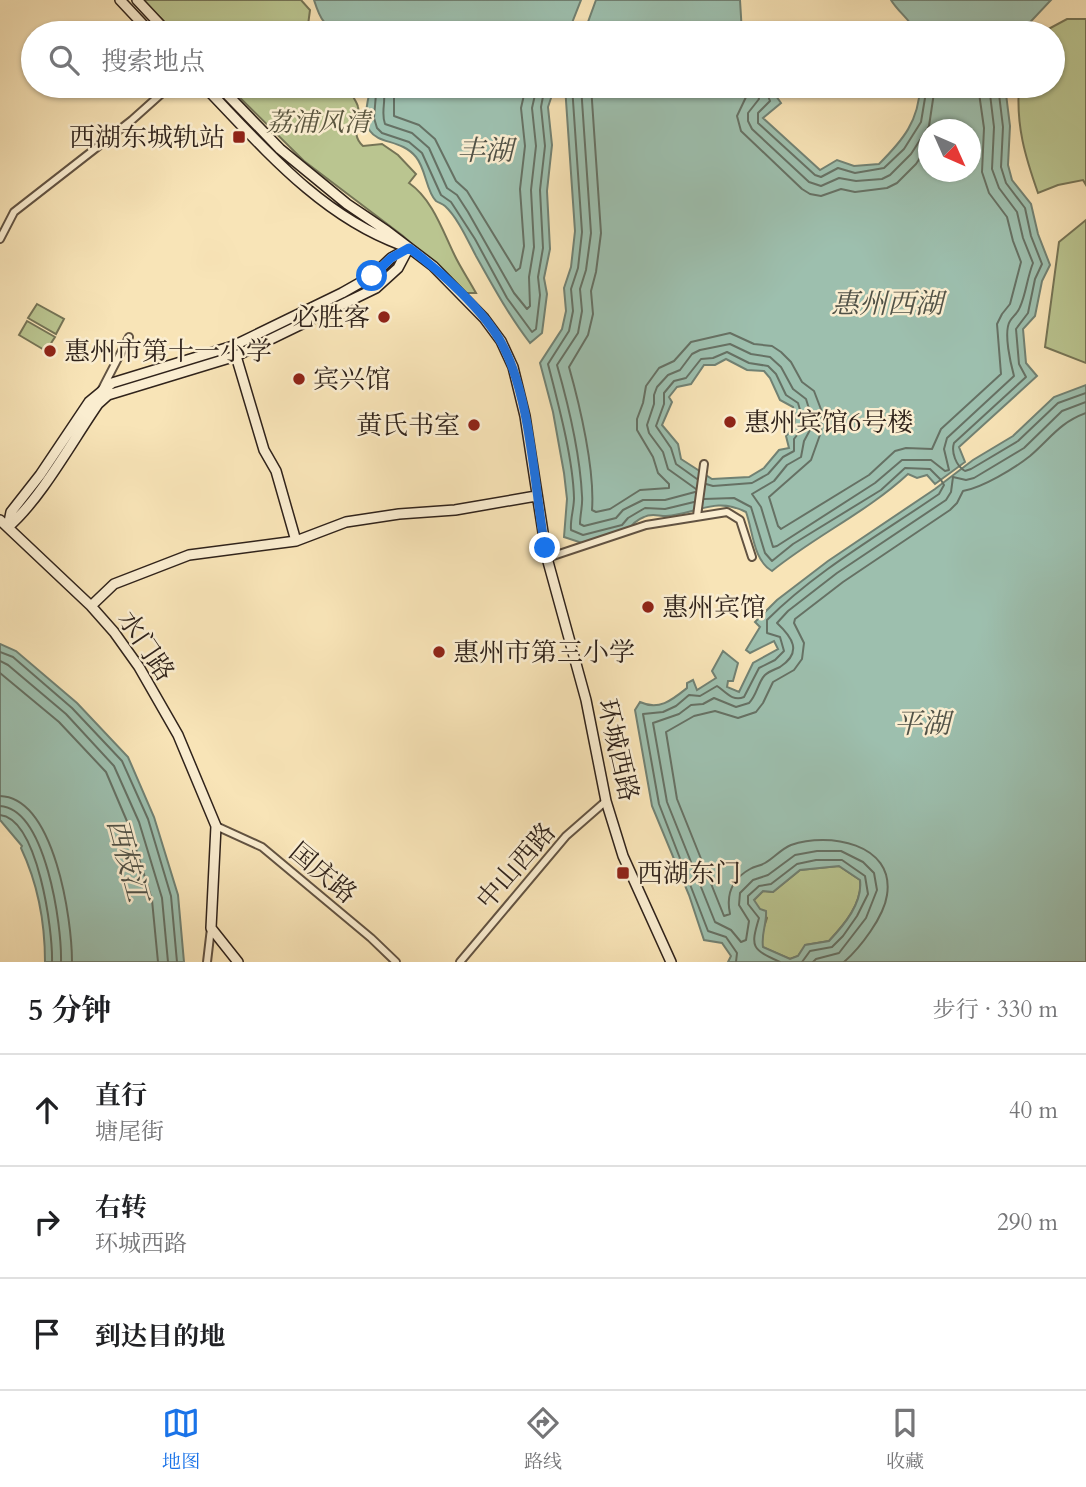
<!DOCTYPE html>
<html lang="zh">
<head>
<meta charset="utf-8">
<style>
  :root { --surface:#fff; --page:#f6f6f6; --text:#202124; --muted:#757577; --line:#e0e0e0; --accent:#1a73e8 }
  body { margin:0; font-family:Cardo,"Noto Serif SC",serif; background:var(--page); color:var(--text) }
  .compass { position:absolute; left:918px; top:119px; width:63px; height:63px; border-radius:50%; background:var(--surface); box-shadow:0 2px 5px #0004; rotate:135deg }
  .stop { position:absolute; width:21px; height:21px; margin:-16px; border:5px solid #1a73e8; border-radius:50%; background:#fff }
  .stop.end { background:#1a73e8; border-color:#fff; box-shadow:0 2px 7px #0008 }
  .list { margin:0; padding:0; list-style:none }
  h2 { display:flex; justify-content:space-between; align-items:center; height:91px; margin:0; padding:0 28px; font-size:30px }
  h2 small { font-size:23px; font-weight:400; color:var(--muted) }
  .list li { display:grid; grid-template-columns:46px 1fr auto; gap:21px; align-items:center; box-sizing:border-box; height:112px; padding:0 28px; border-top:2px solid var(--line) }
  .list b { display:block; font-size:26px; white-space:nowrap }
  .list p { margin:0; font-size:23px; white-space:nowrap; color:var(--muted) }
  .list em { font-size:23px; font-style:normal; color:var(--muted) }
  .icon { flex:none; width:38px; height:38px; fill:none; stroke:currentColor; stroke-width:2; stroke-linecap:round; stroke-linejoin:round }
  .map { position:relative; flex:none; width:1086px; height:962px; overflow:hidden }
  .search { position:absolute; background:var(--surface); box-shadow:0 2px 5px #0004; left:21px; right:21px; top:21px; height:77px; display:flex; align-items:center; gap:18px; box-sizing:border-box; padding:0 24px; border-radius:38px; color:var(--muted); font-size:26px }
  .sheet { height:427px; background:var(--surface) }
  nav { display:flex; justify-content:space-around; align-items:center; box-sizing:border-box; height:98px; border-top:2px solid var(--line); background:var(--surface); font-size:19px; color:var(--muted) }
  nav a { display:grid; justify-items:center; gap:4px }
  nav .on { color:var(--accent) }
  .map>svg:first-child { display:block }
</style>
</head>
<body>
<div class="map">
<svg width="1086" height="962" viewBox="0 0 1086 962">
  <rect width="100%" height="100%" fill="#f8e4b7"/>
  <filter id="stains"><feTurbulence type="fractalNoise" baseFrequency=".00286" numOctaves="4"/><feColorMatrix values="0 0 0 0 .2 0 0 0 0 .09 0 0 0 0 .02 0 0 0 .5 -.17"/></filter>
  <radialGradient id="worn" r=".72"><stop offset=".6" stop-color="#630" stop-opacity="0"/><stop offset="1" stop-color="#630" stop-opacity=".3"/></radialGradient>
  <path fill="#bac590" stroke="#757456" stroke-width="2" d="M142,0H301L310,10L308,25L318,22L335,33H176Z
    M1067,19H1086V185L1083,180L1058,185L1038,193C1025,156 1016,126 1019,86H1053V33H1041Z
    M228,86H352L350,91C352,96 357,102 358,107C362,122 349,133 363,146L382,144L398,155L416,174L409,183C432,199 442,229 454,254C460,267 469,280 476,293H466L403,236L304,161Z
    M1086,220V363L1045,347L1059,242Z
    M37,304L64,319L56,334L28,318Z
    M27,321L55,337L46,351L19,335Z
    M839,866L860,880C863,903 844,925 829,941L806,945L798,956L790,959L762,947V933L767,918L753,901L763,891L773,892L800,870Z"/>
  <path fill="#9dbfae" stroke="#718173" stroke-width="2" fill-rule="evenodd" d="M314,0H581L568,33H346C323,25 321,22 314,0Z
    M596,0H740L742,33H584Z
    M891,0H1051L1020,33H916C912,21 898,12 891,0Z
    M362,86H552L553,92L548,107L552,145L547,191L550,249L544,278L547,294L542,333L530,343C509,316 493,286 476,256C468,241 458,218 445,206C443,204 439,203 436,201C426,191 426,169 416,157C395,131 355,154 369,95Z
    M565,86H769L781,103L763,118L820,170L837,160L854,166L879,164C903,140 919,121 920,86H1005L1010,126L1008,165L1012,180L1031,204L1038,234L1050,265L1042,281L1035,316L1023,329L1026,363L1037,376L959,447L965,462L935,484L927,475L917,478L908,474C867,512 815,536 772,571C753,560 753,531 746,512C716,496 696,514 666,516C658,516 651,513 644,517C636,520 632,524 628,531L582,543L564,537L567,499L564,473L553,412L540,363L562,329L566,311L564,288L571,267L575,231ZM928,130H970V172H928ZM726,359L747,370L764,371L770,378L780,400L793,407C797,421 796,426 786,436L789,448L779,450L764,468L749,477L712,479L681,459L678,444L662,425L672,402L669,397L677,387L691,384L704,365H715Z
    M1086,385V962H728L731,956L722,943L704,940L689,895L652,806L635,710L640,702C659,711 672,700 687,688V683L693,680L697,690L716,678L712,671L723,651L738,663L733,681H728L727,687L739,692L753,663L778,649L774,641L750,653L746,650L760,627L755,622L777,600L828,561L935,489L973,460L1013,436L1054,397ZM839,866L860,880C863,903 844,925 829,941L805,945L798,956L790,959L763,947C761,933 767,924 766,911L760,909L754,900L763,891L773,892L800,870Z
    M0,644L16,651L77,703L128,757L154,817L178,895L184,962H45C45,922 38,884 21,848L22,846L0,820Z"/>
  <g fill="none" stroke-linecap="round" stroke-linejoin="round">
    <path stroke="#667164" stroke-width="2" d="M371,86L376,94L374,118L377,128L382,133L409,142L422,153L441,195L451,202L475,239L507,298L532,332L536,329L540,295L538,277L543,248L540,190L545,146L541,107L545,86
      M382,86C388,98 380,111 385,124L412,133L429,148L447,188L457,195L468,212L514,293L527,309L530,306L529,277L534,247L531,190L536,146L532,108L537,86
      M394,86V116L419,125L435,139L456,181L467,191L516,271L520,268L524,246L520,189L525,146L521,108L526,86
      M572,86L582,232L578,268L571,289L573,311L569,331L548,364C558,403 573,458 574,498C574,509 570,519 571,530L583,535L622,525L628,518L645,508L665,509L694,502
      M581,86L591,233L586,270L580,289L582,311L578,333L557,365C569,407 580,453 582,496C583,505 580,514 580,524L584,526L616,518L623,510L643,500H665L695,492
      M591,86L601,233L596,272L591,291L593,314L588,335L569,367C580,406 595,470 592,510L596,512L610,509L640,490L669,488V484L658,473L653,457L637,430V419L643,403L646,386L659,368L674,361L691,342L730,333L754,344L772,346L781,352L791,362L802,382L814,391L822,412L821,432L811,460L769,497L778,526L781,529L869,475L895,451L906,448L932,449L941,429L1001,374L997,324L1002,314L1010,304L1021,262L1013,241L1007,217L989,193L982,172L984,128L978,86
      M745,86L746,97L737,116L741,131L802,189L810,194L821,196L841,189L855,192L887,188L897,183L916,164L928,146
      M755,86L759,99L748,113V121L752,129L809,182L821,186L839,178L856,181L882,179L890,175L911,154L929,126L935,86
      M764,86L770,101L758,113V123L815,175L821,177L838,168L855,173L884,168L904,149L921,122L927,86
      M998,86L1003,127L1001,167L1006,183L1025,208L1031,236L1042,264L1035,279L1028,313L1016,329L1019,364L1026,377L954,443C951,452 956,466 965,471L971,469L1018,441L1058,403L1086,393
      M697,479L676,464L671,448L656,426L664,404V393L674,381L686,378L701,359L713,358L727,352L749,363L768,366L776,374L786,395L798,403L803,420L801,430L794,439V451L783,457L768,474L752,483L713,486L706,484
      M696,489L668,469L663,452L649,433L647,425L654,404V395L657,387L668,375L680,370L692,354L700,350L730,344L751,354L770,357L781,367L793,389L806,399L811,415L810,430L804,441L801,457L787,465L774,481L752,494L761,507L773,547L777,546L875,483L902,460H931L945,471L949,470L944,449L947,438L1014,376C1011,365 1003,332 1010,321C1013,316 1018,313 1020,307C1026,294 1027,278 1033,263L1023,238L1017,212L999,188L992,169L994,127L989,86
      M704,499L734,498L751,507L765,553L772,561L793,544L881,490L905,468L930,469L941,480L944,485L939,494C881,534 817,570 767,620V633L780,637L784,651L775,660L759,668L744,697C732,702 725,691 717,686L700,696L689,695L676,706L663,712L643,714L659,804L708,931L726,937L737,953L736,962
      M0,652L13,657L72,708L122,761L148,819L171,896L177,962
      M0,661L8,665L66,714L114,766L139,822L162,898L168,962
      M0,673L59,722L106,772L129,826L152,900L158,962
      M0,796C55,798 72,920 72,962
      M0,806C46,809 62,926 61,962
      M0,815C38,819 53,931 52,962
      M780,962C752,949 750,948 759,918L748,904V896L759,886L771,884L797,864L816,860H842L865,876L868,894L857,916L843,936L832,947L810,951L802,962
      M813,962L816,959L839,953L866,918L877,890L874,873L863,862L841,851H817L795,855L768,875L753,880L740,893L739,905L749,921L746,940L741,942L731,930L715,922L667,802L653,723L679,714L691,705L703,704L714,698L736,707L749,703C757,695 758,682 765,675C769,671 776,669 780,667C803,652 792,637 777,623L788,611L837,573L946,500L951,492L953,477L966,480L974,478L1024,448L1062,411L1086,402
      M844,962C860,948 884,917 887,895C895,843 828,832 791,845C781,849 774,858 765,863C760,866 755,866 750,869C732,879 726,895 730,914L724,916L677,799L666,732L694,716L715,711L738,718L756,712L763,703L773,682L794,670L802,659L804,643L794,623L795,619L843,582L950,510L957,503L963,491C982,488 1015,468 1030,456C1051,438 1059,423 1086,413"/>
    <g stroke="#625342" stroke-width="10">
      <path id="street" d="M0,239L14,212L132,120L170,86
        M101,391L129,337
        M697,516L704,464
        M547,558L646,525L727,512L740,520L752,557
        M216,826L262,847L371,938L396,962
        M207,962L211,928
        M460,962L566,836L606,801"/>
    </g>
    <g stroke="#30231b" stroke-width="12">
      <path id="secondary" d="M120,0L151,33
        M137,0L168,33
        M204,86C262,146 319,215 401,245
        M219,86L280,149L347,204L387,231L433,266L484,318L501,341L513,367L525,416L547,558L586,700L606,801L623,856L671,962
        M0,520L91,606L114,632L139,667L178,735L216,826L211,928L238,962
        M8,527L11,512L40,475L89,402L112,383L233,346L342,293L372,276L391,258L409,248
        M8,527C40,500 73,440 98,404L108,395L236,356L376,288L398,268L408,249
        M296,541L346,522L399,514L455,510L536,496
        M91,606L114,584L189,555L296,541L276,471L264,450L236,356"/>
    </g>
    <use href="#street" stroke="#faedd0" stroke-width="6"/>
    <use href="#secondary" stroke="#faedd0" stroke-width="9"/>
  </g>
  <g fill="none" stroke-linecap="round" stroke-linejoin="round">
    <path stroke="#1a73e8" stroke-width="9" d="M372,276L391,258L409,248C439,270 484,310 502,344C531,398 534,485 545,548"/>
  </g>
  <g fill="#8f2418" stroke="#faedd0" stroke-width="2.5">
    <rect x="232" y="130" width="14" height="14" rx="3.5"/>
    <circle cx="384" cy="317" r="7"/>
    <circle cx="50" cy="351" r="7"/>
    <circle cx="299" cy="379" r="7"/>
    <circle cx="730" cy="422" r="7"/>
    <circle cx="474" cy="425" r="7"/>
    <circle cx="648" cy="607" r="7"/>
    <circle cx="439" cy="652" r="7"/>
    <rect x="616" y="866" width="14" height="14" rx="3.5"/>
  </g>
  <g text-anchor="middle" dominant-baseline="central" stroke-width="5" stroke-linejoin="round" paint-order="stroke">
    <g font-size="26" font-style="italic" fill="#59543e" stroke="#faedd0">
      <text x="318" y="122">荔浦风清</text>
    </g>
    <g font-size="26" fill="#30231b" stroke="#faedd0" text-anchor="start">
      <text x="225" y="137" text-anchor="end">西湖东城轨站</text>
      <text x="370" y="317" text-anchor="end">必胜客</text>
      <text x="64" y="351">惠州市第十一小学</text>
      <text x="313" y="379">宾兴馆</text>
      <text x="744" y="422">惠州宾馆6号楼</text>
      <text x="460" y="425" text-anchor="end">黄氏书室</text>
      <text x="662" y="607">惠州宾馆</text>
      <text x="453" y="652">惠州市第三小学</text>
      <text x="637" y="873">西湖东门</text>
    </g>
    <g font-size="26" fill="#30231b" stroke="#faedd0">
      <text transform="translate(146 646) rotate(56)">水门路</text>
      <text transform="translate(618 750) rotate(77)">环城西路</text>
      <text transform="translate(516 866) rotate(-49)">中山西路</text>
      <text transform="translate(323 873) rotate(40)">国庆路</text>
    </g>
    <g font-size="28" font-style="italic" fill="#515247" stroke="#faedd0">
      <text x="485" y="151">丰湖</text>
      <text x="887" y="304">惠州西湖</text>
      <text x="922" y="724">平湖</text>
      <text transform="translate(127 860) rotate(75)">西枝江</text>
    </g>
  </g>
  <rect width="100%" height="100%" filter="url(#stains)"/>
  <rect width="100%" height="100%" fill="url(#worn)"/>
</svg>
<svg class="compass" viewBox="-18 -18 36 36"><path d="M0-13l5 13h-10z" fill="#e53935"/><path d="M0 13l5-13h-10z" fill="#757577"/></svg>
<div class="stop" style="left:372px;top:276px"></div>
<div class="stop end" style="left:545px;top:548px"></div>
<div class="search"><svg class="icon" aria-label="search" viewBox="0 0 24 24"><circle cx="10" cy="10" r="6"/><path d="M15 15l6 6"/></svg>搜索地点</div>
</div>
<section class="sheet">
<h2>5 分钟<small>步行 · 330 m</small></h2>
<ul class="list">
<li><svg class="icon" aria-label="ahead" viewBox="0 0 24 24"><path d="M12 20V5M6 11l6-6 6 6"/></svg><div><b>直行</b><p>塘尾街</p></div><em>40 m</em></li>
<li><svg class="icon" aria-label="right" viewBox="0 0 24 24"><path d="M7 20v-9h11M14 6l5 5-5 5"/></svg><div><b>右转</b><p>环城西路</p></div><em>290 m</em></li>
<li><svg class="icon" aria-label="arrive" viewBox="0 0 24 24"><path d="M6 21V4h12l-3 4 3 4H6"/></svg><div><b>到达目的地</b></div></li>
</ul>
</section>
<nav>
<a class="on"><svg class="icon" aria-label="map" viewBox="0 0 24 24"><path d="M3 6l6-2 6 2 6-2v14l-6 2-6-2-6 2zM9 4v14M15 6v14"/></svg>地图</a>
<a><svg class="icon" aria-label="directions" viewBox="0 0 24 24"><path d="M12 3l9 9-9 9-9-9zM9 14v-3h6M13 9l2 2-2 2"/></svg>路线</a>
<a><svg class="icon" aria-label="saved" viewBox="0 0 24 24"><path d="M7 4h10v16l-5-4-5 4z"/></svg>收藏</a>
</nav>
</body>
</html>
